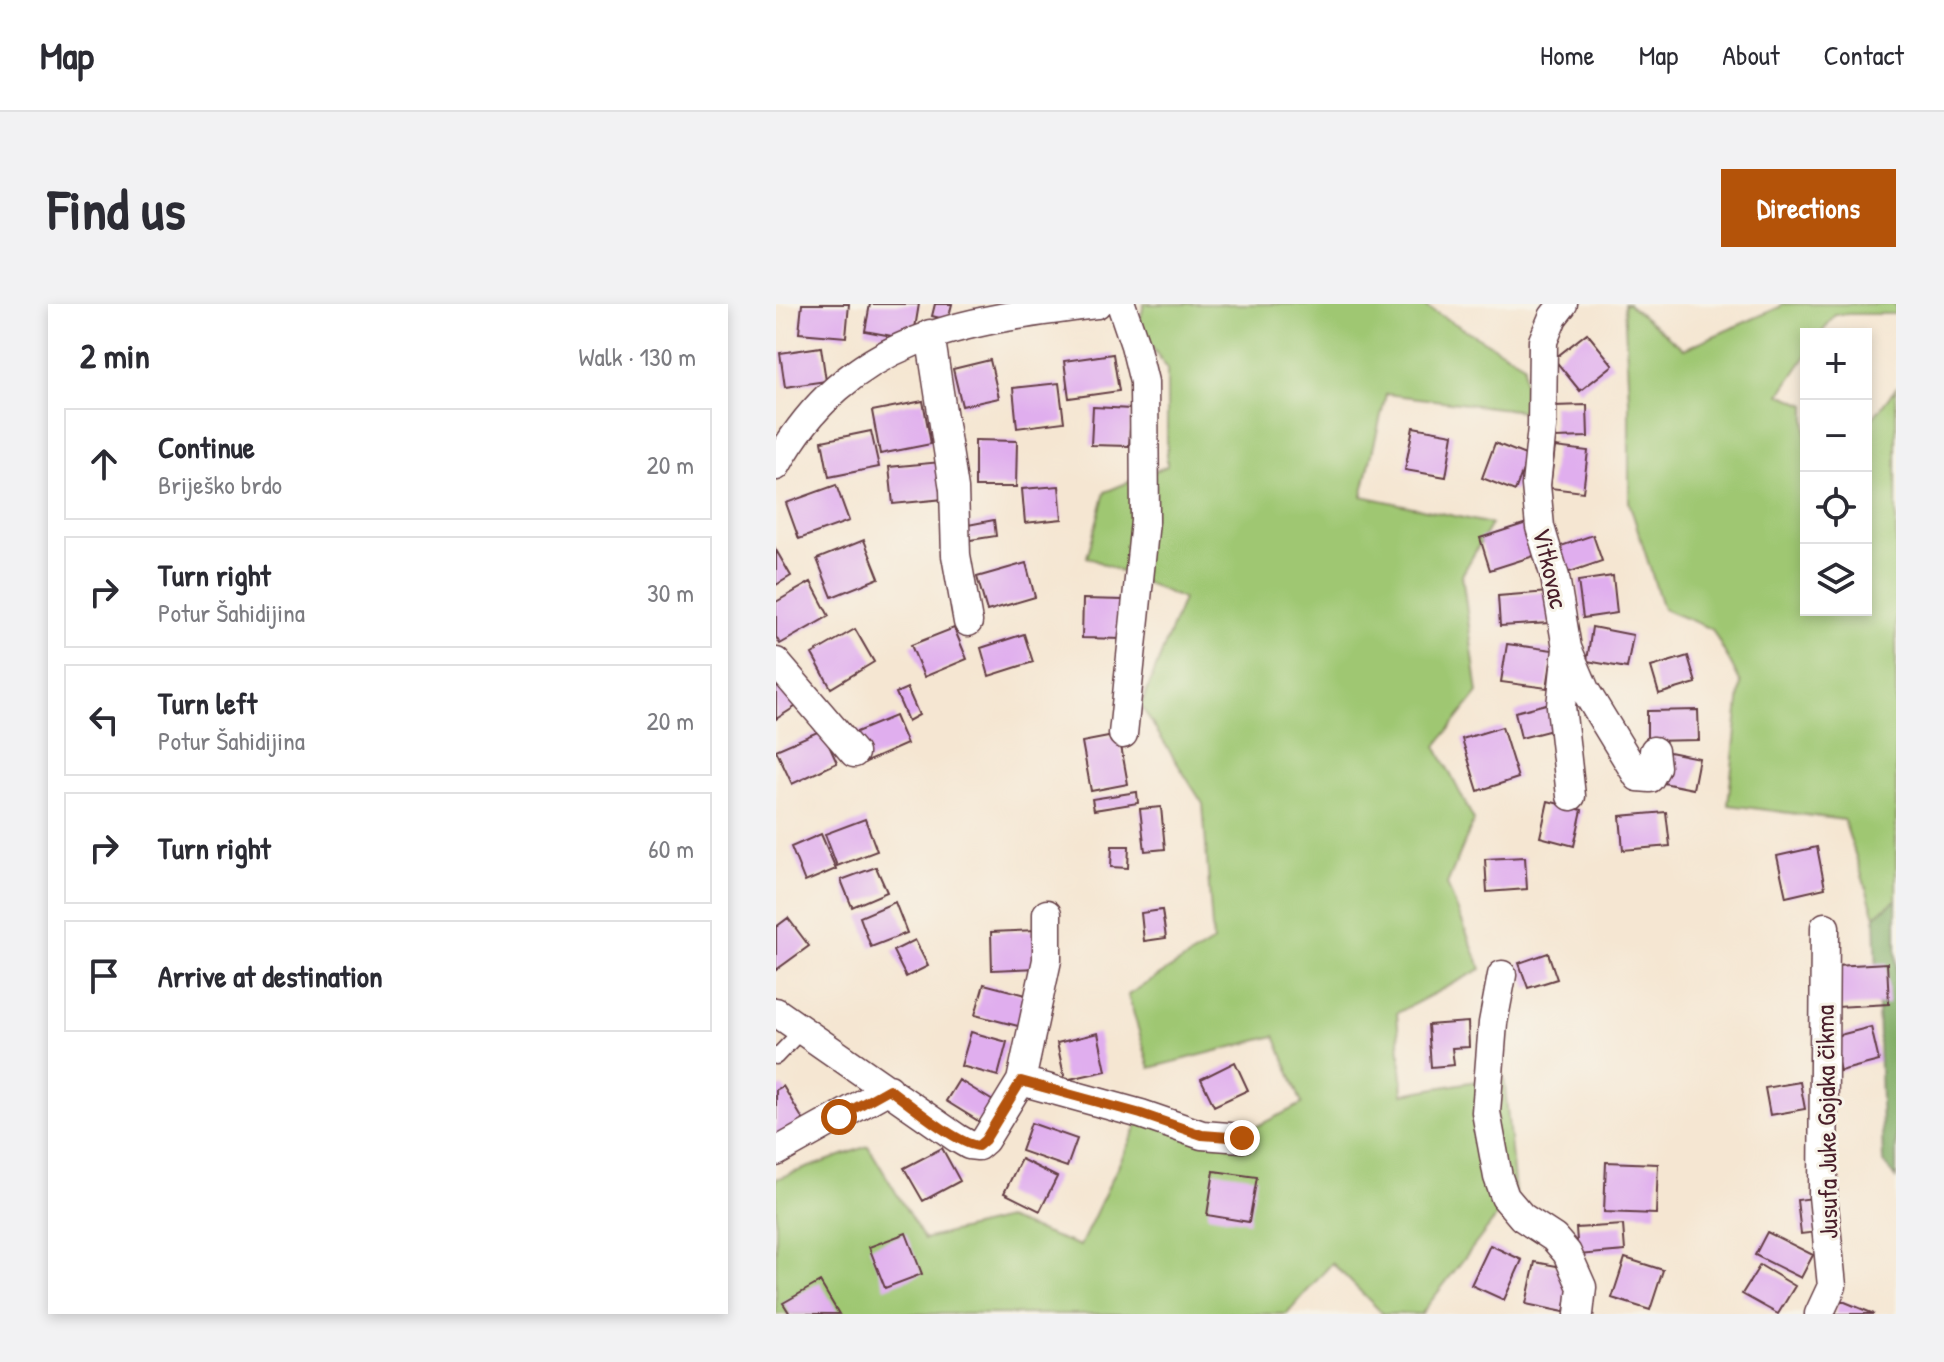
<!DOCTYPE html>
<html lang="en">
<head>
<meta charset="utf-8">
<style>
  :root { --surface:#fff; --page:#f2f2f3; --text:#2b2b33; --muted:#7c7c81; --line:#e1e1e2; --accent:#b45309 }
  body { margin:0; font-family:"Patrick Hand",sans-serif; background:var(--page); color:var(--text) }
  .controls { position:absolute; right:24px; top:24px; display:grid; overflow:hidden; border-radius:0px; box-shadow:0 4px 12px #0003 }
  .controls button { width:72px; height:72px; display:grid; place-items:center; padding:0; border:0; border-bottom:2px solid var(--line); background:var(--surface); color:var(--text); font:40px sans-serif }
  .stop { position:absolute; width:24px; height:24px; margin:-18px; border:6px solid #b45309; border-radius:50%; background:#fff }
  .stop.end { background:#b45309; border-color:#fff; box-shadow:0 2px 8px #0008 }
  .list { margin:0; padding:0; list-style:none }
  h2 { display:flex; justify-content:space-between; align-items:center; height:104px; margin:0; padding:0 32px; font-size:34px }
  h2 small { font-size:26px; font-weight:400; color:var(--muted) }
  .list li { display:grid; grid-template-columns:52px 1fr auto; gap:24px; align-items:center; box-sizing:border-box; height:112px; margin:0 16px 16px; padding:0 16px; border:2px solid var(--line); border-radius:0px }
  .list b { display:block; font-size:30px; white-space:nowrap }
  .list p { margin:0; font-size:26px; white-space:nowrap; color:var(--muted) }
  .list em { font-size:26px; font-style:normal; color:var(--muted) }
  .icon { flex:none; width:44px; height:44px; fill:none; stroke:currentColor; stroke-width:2; stroke-linecap:round; stroke-linejoin:round }
  .map { position:relative; flex:none; width:1120px; height:1010px; overflow:hidden; border-radius:0px }
  header { display:flex; align-items:center; gap:48px; box-sizing:border-box; height:112px; padding:0 40px; background:var(--surface); border-bottom:2px solid var(--line) }
  header strong { font-size:38px }
  nav { display:flex; gap:44px; margin-inline-start:auto; font-size:28px }
  .intro { display:flex; align-items:center; justify-content:space-between; box-sizing:border-box; height:192px; padding:0 48px }
  h1 { margin:0; font-size:56px }
  .button { padding:20px 36px; border-radius:0px; background:var(--accent); color:#fff; font-size:28px; font-weight:700 }
  main { display:flex; gap:48px; padding:0 48px }
  aside { flex:1; background:var(--surface); border-radius:0px; box-shadow:0 4px 12px #0003 }
  .map>svg:first-child { display:block }
</style>
</head>
<body>
<header>
<strong>Map</strong>
<nav><a>Home</a><a>Map</a><a>About</a><a>Contact</a></nav>
</header>
<div class="intro"><h1>Find us</h1><a class="button">Directions</a></div>
<main>
<aside>
<h2>2 min<small>Walk · 130 m</small></h2>
<ul class="list">
<li><svg class="icon" aria-label="ahead" viewBox="0 0 24 24"><path d="M12 20V5M6 11l6-6 6 6"/></svg><div><b>Continue</b><p>Briješko brdo</p></div><em>20 m</em></li>
<li><svg class="icon" aria-label="right" viewBox="0 0 24 24"><path d="M7 20v-9h11M14 6l5 5-5 5"/></svg><div><b>Turn right</b><p>Potur Šahidijina</p></div><em>30 m</em></li>
<li><svg class="icon" aria-label="left" viewBox="0 0 24 24"><path d="M17 20v-9H6M10 6l-5 5 5 5"/></svg><div><b>Turn left</b><p>Potur Šahidijina</p></div><em>20 m</em></li>
<li><svg class="icon" aria-label="right" viewBox="0 0 24 24"><path d="M7 20v-9h11M14 6l5 5-5 5"/></svg><div><b>Turn right</b></div><em>60 m</em></li>
<li><svg class="icon" aria-label="arrive" viewBox="0 0 24 24"><path d="M6 21V4h12l-3 4 3 4H6"/></svg><div><b>Arrive at destination</b></div></li>
</ul>
</aside>
<div class="map">
<svg width="1120" height="1010" viewBox="0 0 1120 1010">
  <rect width="100%" height="100%" fill="#f7f3e8"/>
  <filter id="ink" filterUnits="userSpaceOnUse"><feTurbulence type="fractalNoise" baseFrequency=".0125" numOctaves="2"/><feDisplacementMap in="SourceGraphic" scale="16" xChannelSelector="R" yChannelSelector="G"/><feConvolveMatrix kernelMatrix="1 2 1 2 8 2 1 2 1" color-interpolation-filters="sRGB"/></filter>
  <filter id="wash" filterUnits="userSpaceOnUse"><feTurbulence type="fractalNoise" baseFrequency=".006" numOctaves="4" result="noise"/><feDisplacementMap in="SourceGraphic" scale="32" xChannelSelector="R" yChannelSelector="G"/><feGaussianBlur stdDeviation="1.8" result="paint"/><feColorMatrix in="noise" values="0 0 0 0 0 0 0 0 0 0 0 0 0 0 0 0 0 1.4 0 .05"/><feComposite in="paint" operator="in"/></filter>
  <g filter="url(#wash)">
    <rect width="100%" height="100%" fill="#f5e6d2"/>
    <path fill="#9fc772" stroke="#74734e" stroke-width="2" d="M368,0H645L748,60V107L610,90L586,192L715,220L686,271L702,389L660,442L698,516L671,580L705,665L621,709L627,790L728,772L739,889L645,1010H607L556,959L511,1010H0V875L92,842L148,935L230,915L304,942L363,818L453,836L526,800L499,732L374,764L352,691L437,638L427,500L365,402L407,295L311,253L329,188L391,162V64L362,24Z
      M848,0H852L908,45L1004,3L1006,0H1120V10H1059L1045,30H1030V52L1004,90L1030,101V306H1090V123L1120,84V596L1099,612L1068,516L952,501L965,379L936,325L887,305L853,198V96Z"/>
    <path fill="#7fac64" stroke="#646648" stroke-width="2" d="M1120,596V874L1107,858L1099,612Z"/>
    <g id="blocks">
      <path fill="#e0aeee" d="M26,0H73L70,33L23,29Z
        M94,0H143L137,36L89,27Z
        M159,0H176L172,16L156,12Z
        M811,29L837,61L804,87L778,55Z
        M45,43L50,77L9,83L4,49Z
        M337,50L343,87L293,94L288,57Z
        M214,56L223,94L186,102L177,65Z
        M283,79L288,118L241,124L237,84Z
        M147,97L155,140L104,150L96,107Z
        M811,101L812,133L778,134L777,102Z
        M317,103L355,105L353,142L315,141Z
        M637,123L677,130L670,173L629,166Z
        M95,127L103,163L53,173L46,137Z
        M199,136L241,137L240,183H199Z
        M719,139L752,152L739,187L706,174Z
        M779,143L812,147L807,188L774,184Z
        M165,158L168,195L117,200L113,163Z
        M60,181L73,217L23,235L10,199Z
        M283,182L286,215L249,219L246,185Z
        M218,216L220,232L194,236L192,221Z
        M754,218L764,250L714,266L704,234Z
        M817,231L826,257L791,269L782,243Z
        M88,236L103,274L56,293L41,255Z
        M0,246L15,272L0,281Z
        M250,259L259,293L211,307L201,273Z
        M837,272L841,309L807,314L802,277Z
        M35,278L53,312L4,340L0,333V298Z
        M772,288L774,319L724,322L722,292Z
        M307,295L348,296L347,335L306,334Z
        M816,323L857,331L851,364L811,357Z
        M178,324L191,355L148,373L135,341Z
        M79,325L98,358L55,384L36,350Z
        M248,330L257,358L213,372L205,344Z
        M731,340L777,346L771,384L725,378Z
        M912,352L920,379L883,390L875,363Z
        M0,377L22,401L0,415Z
        M131,384L143,411L132,417L120,389Z
        M774,399L780,425L745,434L739,408Z
        M922,406L923,436L871,437V407Z
        M119,412L131,440L90,458L78,429Z
        M726,423L742,474L702,487L686,435Z
        M46,426L61,459L16,480L0,446Z
        M343,431L352,480L315,487L306,438Z
        M893,448L923,454L917,485L887,479Z
        M361,488L362,499L318,506L316,495Z
        M772,497L806,506L798,542L764,533Z
        M385,503L389,545L369,547L364,505Z
        M890,508L894,542L847,546L844,512Z
        M89,515L101,547L61,562L49,530Z
        M45,530L60,565L29,578L15,543Z
        M336,542H353L352,564L335,563Z
        M1041,543L1049,584L1010,593L1001,552Z
        M749,553L751,585L711,588L709,555Z
        M100,563L111,588L76,603L65,576Z
        M119,598L131,629L95,643L84,613Z
        M386,606L390,634L368,637L365,609Z
        M12,614L33,642L0,666V623Z
        M261,626L263,664L216,666L215,628Z
        M139,636L152,662L130,673L117,647Z
        M772,649L781,675L752,684L743,659Z
        M1111,659L1113,700L1061,703L1059,662Z
        M208,680L254,692L246,723L199,711Z
        M692,718L693,743L676,744L678,761L655,763L652,721Z
        M1095,723L1103,757L1064,767L1056,733Z
        M195,728L231,738L222,772L185,762Z
        M322,729L330,767L289,776L281,739Z
        M459,758L472,786L438,802L425,775Z
        M183,776L217,797L204,818L170,797Z
        M1024,778L1029,805L994,811L989,784Z
        M7,782L29,819L0,832V786Z
        M255,819L301,835L291,863L245,847Z
        M166,844L184,877L147,897L128,864Z
        M245,855L281,873L264,907L228,889Z
        M830,858L882,860L880,910L828,908Z
        M438,867L481,873L473,918L431,911Z
        M1037,894L1042,928L1025,930L1021,896Z
        M847,921L849,947L802,951L800,924Z
        M991,928L1037,951L1025,974L979,951Z
        M130,929L146,970L109,984L93,943Z
        M714,941L746,956L728,996L695,981Z
        M849,954L887,966L874,1006L836,994Z
        M759,958L797,965L788,1008L750,1000Z
        M984,961L1019,982L1002,1010L966,990Z
        M44,978L63,1010H14L7,999Z
        M1064,996L1098,1010H1059Z"/>
    </g>
  </g>
  <g filter="url(#ink)">
    <use href="#blocks" fill-opacity="0" stroke="#643d44" stroke-width="2"/>
    <g fill="none" stroke-linecap="round" stroke-linejoin="round">
      <g stroke="#643d44" stroke-width="17">
        <path id="service" d="M0,753L25,727"/>
      </g>
      <g stroke="#643d44" stroke-width="31">
        <path id="minor" d="M345,0L359,41L368,78L369,217L347,430
          M787,0L777,13L767,37L766,123L760,181L764,223L779,273L791,344L809,386L862,473L874,474L880,463L878,447
          M154,30L178,185L180,251L192,318
          M0,162C72,31 186,17 321,0
          M791,345L785,402L795,492
          M0,358L78,449
          M726,671L717,719L710,808L722,873L729,893L746,913L778,934L791,949L806,983L803,1010
          M0,708L181,834L193,841L202,842L209,836L245,777L271,656V610
          M245,777L365,810L426,831L466,834
          M0,848L113,785
          M1043,1010L1056,982L1047,892L1049,623"/>
      </g>
      <use href="#service" stroke="#fff" stroke-width="14"/>
      <use href="#minor" stroke="#fff" stroke-width="28"/>
    </g>
  </g>
  <g fill="none" stroke-linecap="round" stroke-linejoin="round" filter="url(#ink)">
    <path stroke="#b45309" stroke-width="10" d="M63,813L113,785C132,799 181,840 202,842L209,836L245,777L365,810L426,831L466,834"/>
  </g>
  <g text-anchor="middle" dominant-baseline="central" stroke-width="6" stroke-linejoin="round" paint-order="stroke">
    <g font-size="26" fill="#4a1f2b" stroke="#f7f3e8">
      <text transform="translate(775 264) rotate(77)">Vitkovac</text>
      <text transform="translate(1050 818) rotate(-91)">Jusufa Juke Gojaka čikma</text>
    </g>
  </g>
</svg>
<div class="controls">
<button>+</button>
<button>−</button>
<button><svg class="icon" aria-label="locate" viewBox="0 0 24 24"><circle cx="12" cy="12" r="6"/><path d="M12 2v4M12 18v4M2 12h4M18 12h4"/></svg></button>
<button><svg class="icon" aria-label="layers" viewBox="0 0 24 24"><path d="M12 4l9 5-9 5-9-5zM3 14l9 5 9-5"/></svg></button>
</div>
<div class="stop" style="left:63px;top:813px"></div>
<div class="stop end" style="left:466px;top:834px"></div>
</div>
</main>
</body>
</html>
